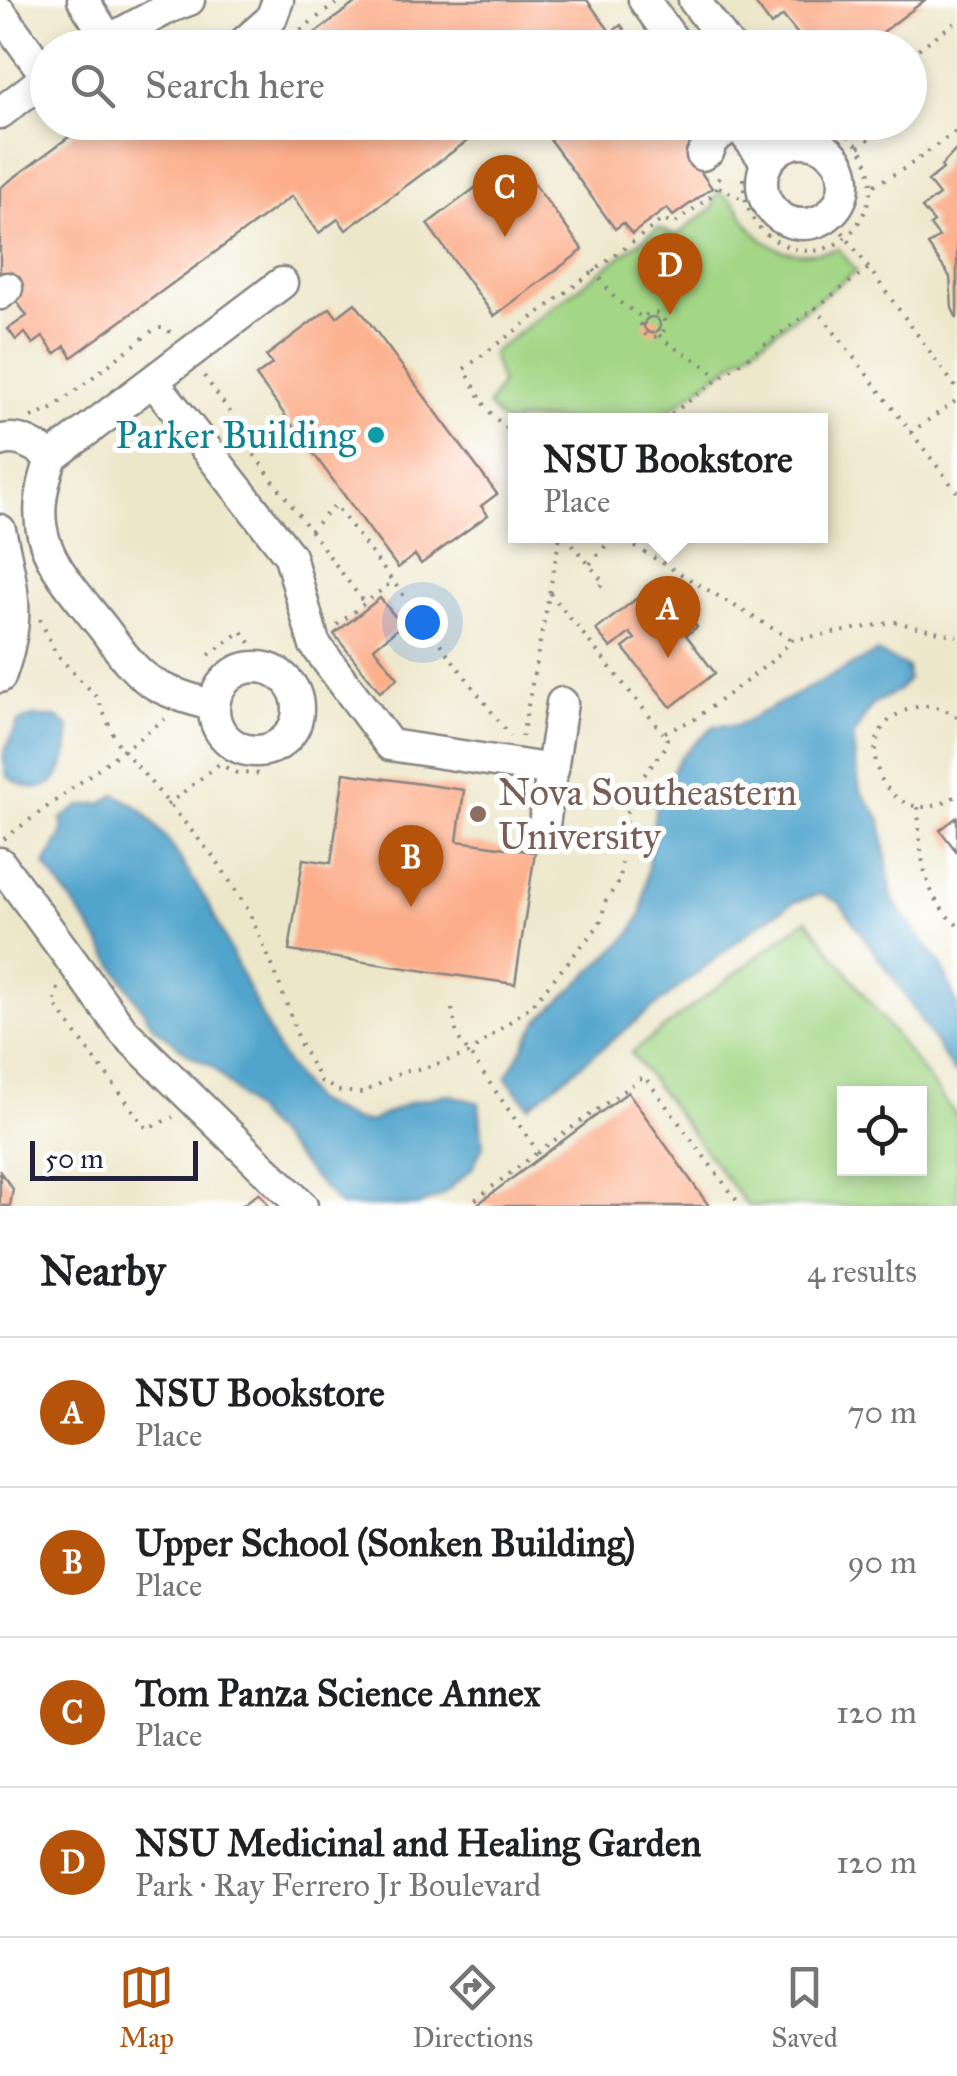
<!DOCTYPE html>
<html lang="en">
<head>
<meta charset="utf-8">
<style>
  :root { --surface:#fff; --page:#f6f6f6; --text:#202124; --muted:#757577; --line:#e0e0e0; --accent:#b45309 }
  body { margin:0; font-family:"IM FELL Great Primer",serif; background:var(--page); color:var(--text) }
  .controls { position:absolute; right:30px; bottom:30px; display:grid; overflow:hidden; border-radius:0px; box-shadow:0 5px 15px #0003 }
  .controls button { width:90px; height:90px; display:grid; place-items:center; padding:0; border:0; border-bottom:2px solid var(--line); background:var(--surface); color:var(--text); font:50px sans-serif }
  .scale { position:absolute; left:30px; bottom:25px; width:168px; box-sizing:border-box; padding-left:10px; border:5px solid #22223b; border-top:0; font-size:28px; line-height:35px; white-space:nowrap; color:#22223b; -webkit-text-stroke:8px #fff; paint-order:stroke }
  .you { position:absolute; left:422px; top:622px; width:35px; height:35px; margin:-25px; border:8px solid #fff; border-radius:50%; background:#1a73e8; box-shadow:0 0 0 15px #1a73e833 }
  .badge { display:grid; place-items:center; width:65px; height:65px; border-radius:50%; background:var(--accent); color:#fff; font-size:32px; font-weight:700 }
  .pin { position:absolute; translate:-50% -82px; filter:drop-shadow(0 2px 5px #0008) }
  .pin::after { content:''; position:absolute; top:52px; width:35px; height:30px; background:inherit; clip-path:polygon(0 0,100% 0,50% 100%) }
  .popup { position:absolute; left:508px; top:413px; width:320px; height:130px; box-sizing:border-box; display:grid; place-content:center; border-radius:0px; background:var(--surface); filter:drop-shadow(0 2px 8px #0005); font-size:32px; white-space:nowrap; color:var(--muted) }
  .popup b { font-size:38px; color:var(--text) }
  .popup::after { content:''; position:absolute; left:50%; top:100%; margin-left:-20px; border:20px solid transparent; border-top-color:var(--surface) }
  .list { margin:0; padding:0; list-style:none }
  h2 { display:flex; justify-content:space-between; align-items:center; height:130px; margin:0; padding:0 40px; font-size:42px }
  h2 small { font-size:32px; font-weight:400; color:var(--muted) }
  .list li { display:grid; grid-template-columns:65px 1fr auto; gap:30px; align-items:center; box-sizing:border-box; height:150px; padding:0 40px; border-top:2px solid var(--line) }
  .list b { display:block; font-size:38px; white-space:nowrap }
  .list p { margin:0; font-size:32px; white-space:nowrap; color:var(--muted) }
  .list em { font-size:32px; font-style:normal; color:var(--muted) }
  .icon { flex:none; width:55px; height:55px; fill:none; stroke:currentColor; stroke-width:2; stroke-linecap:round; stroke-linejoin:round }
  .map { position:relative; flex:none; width:957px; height:1206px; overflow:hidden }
  .search { position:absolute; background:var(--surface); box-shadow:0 5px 15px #0003; left:30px; right:30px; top:30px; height:110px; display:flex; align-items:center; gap:25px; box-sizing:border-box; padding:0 35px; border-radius:55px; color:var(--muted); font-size:38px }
  .sheet { height:730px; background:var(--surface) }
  nav { display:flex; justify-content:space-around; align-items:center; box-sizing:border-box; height:140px; border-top:2px solid var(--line); background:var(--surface); font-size:28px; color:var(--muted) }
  nav a { display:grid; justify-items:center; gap:5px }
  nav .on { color:var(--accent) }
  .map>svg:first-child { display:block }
</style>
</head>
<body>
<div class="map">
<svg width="957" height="1206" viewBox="0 0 957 1206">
  <rect width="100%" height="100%" fill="#fff"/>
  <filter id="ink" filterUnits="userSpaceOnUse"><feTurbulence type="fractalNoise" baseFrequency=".01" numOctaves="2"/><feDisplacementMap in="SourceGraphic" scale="20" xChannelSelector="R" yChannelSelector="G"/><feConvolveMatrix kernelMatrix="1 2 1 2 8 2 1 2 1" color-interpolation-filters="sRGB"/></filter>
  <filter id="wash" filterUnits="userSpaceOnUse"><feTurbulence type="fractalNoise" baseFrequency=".0048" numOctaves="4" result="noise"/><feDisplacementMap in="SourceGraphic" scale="40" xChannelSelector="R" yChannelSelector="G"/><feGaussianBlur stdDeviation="2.25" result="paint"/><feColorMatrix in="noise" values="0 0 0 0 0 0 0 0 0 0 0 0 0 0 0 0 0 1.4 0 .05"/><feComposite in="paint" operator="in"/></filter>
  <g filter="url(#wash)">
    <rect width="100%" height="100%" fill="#ede7ca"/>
    <path fill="#a3d685" stroke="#627c60" stroke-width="2.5" fill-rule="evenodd" d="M720,193C744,207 736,209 751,228C775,258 806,256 839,249L856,271L656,420H516L515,425L501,421L488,406L501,384L492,353L658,228L674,235L678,234L714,207V197Z
      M807,919L957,1117V1206H747L631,1053ZM844,1094H920V1168H844Z"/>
    <path fill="#51a4cc" stroke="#3a6384" stroke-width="2.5" d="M877,652L907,667L908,679L899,690L872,705L853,736L855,762L860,790L881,820L892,899L943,968L957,1005V1072L954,1073L903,992L839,902L821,894L794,902L758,925L529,1106L506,1078L538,1021L630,935L642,912L656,804L680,757L714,726L738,725Z
      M33,717H57L69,727C71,768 52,809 7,776L3,756L18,722Z
      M116,794L142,810L170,843L208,903L278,1051L312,1100L353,1120L369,1122L411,1102L448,1094L479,1103L483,1145L472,1169L441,1196L417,1206H340L212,1066L191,1056L153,1026L87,923L45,865L63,832L61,819L80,806L103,803Z"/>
    <g id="blocks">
      <path fill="#fcad8a" d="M359,0H587L611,33L621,25L636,46L295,48Z
        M753,0H925L862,48H809L783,16L771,25Z
        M89,122H493L346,230L338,219L319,233L292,196L72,357L65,346L55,354L43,337L33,344L25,333L16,340L8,329L27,316L0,278V188Z
        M537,122H679L707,162L698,168L712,188L673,216L667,208L632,234L623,223L615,229Z
        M957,149V319L952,308L950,277L928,245L939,237L930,225L934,222L922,208L939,195L928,181L943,169L941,166Z
        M515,158L583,250L494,316L427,224Z
        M355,303L497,494L481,506L488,515L421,564L415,555L398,568L256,376L272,364L266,356L330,308L337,317Z
        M644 325a8 8 0 1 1 16 0a8 8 0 1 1-16 0Z
        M641,595L656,614L675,599L697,627L686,635L715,673L671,707L623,648L635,639L630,633L611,648L596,630Z
        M380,598L402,625L374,648L398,678L380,692L334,634Z
        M344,773L464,790L457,841L535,852L515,984L289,951L303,859L331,863Z
        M957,817V852L940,830Z
        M628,1092L709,1206H475Z
        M0,1172L13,1189L10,1206H0Z
        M259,1193L269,1206H241Z"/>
    </g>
  </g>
  <g filter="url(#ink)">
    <use href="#blocks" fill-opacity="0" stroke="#888482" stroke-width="2.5"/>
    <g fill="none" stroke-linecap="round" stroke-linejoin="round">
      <g stroke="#888482" stroke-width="35">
        <path id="minor" d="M83,0L108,39
          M644,0L679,48
          M694,0L730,48
          M0,12L47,77
          M94,48L168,8L189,0
          M238,48L271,19L278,0
          M0,113L48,76
          M736,122L767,163
          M762 183a41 41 0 1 1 82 0a41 41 0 1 1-82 0Z
          M702,155L709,150L708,143L736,123
          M0,294L7,288
          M153,381L290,556L314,643L390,745L553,770
          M0,441C19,434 36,447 52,457C21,539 56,568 104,629C119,649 133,672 156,685C174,695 194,700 214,706
          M52,457L282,283
          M0,530C13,590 22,616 0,677
          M214 709a42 42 0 1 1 84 0a42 42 0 1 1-84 0Z
          M544,825L562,703
          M0,863L124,1032L302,1206"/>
      </g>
      <path stroke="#888482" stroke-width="4" stroke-dasharray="2.5 8" stroke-linecap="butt" d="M292,36L341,0
        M910,55L957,21
        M775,130L794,122
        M859,147L870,138
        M743,178C744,206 752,228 778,242C856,286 918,154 821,122
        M874,185L907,167L957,130
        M719,187L744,200
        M830,215L957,389
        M594,270L616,300L643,318
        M815,307L957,492
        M641 325a12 12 0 1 1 24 0a12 12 0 1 1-24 0Z
        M659,335C676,354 702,357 718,379
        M204,376L230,412L232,425L365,604
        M31,417L52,409L156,328H166L171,333
        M663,420L869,268
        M516,433C485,417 482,396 464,369L662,220L674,224L715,193L719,177
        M910,433L957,400
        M310,531L335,505L510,736
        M566,536L604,583L596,589
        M617,536L792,640
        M590,564L614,536
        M550,593L663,733
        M40,619L56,654L97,697L116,741L217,861L248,910L275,972L302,1048L321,1081L338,1091L362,1093L405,1071L424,1068L468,1054L532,1005L600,924L606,900L620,881L626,814L636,786L665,748L667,739L663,733L695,719L744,683L774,659L792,640L895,622L957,636
        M337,625L393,581
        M209,655L242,631L251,644
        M957,717C944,708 929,703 913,708C837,728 888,844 957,795
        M522,737L560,536
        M167,805L219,764L237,773L265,774
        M918,807C920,851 921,895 957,925
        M4,839L165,719
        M58,988L54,1004L147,1129L173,1117
        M452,1009L457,1036L538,1152L644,1076L741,1206
        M467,1206L538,1152"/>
      <use href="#minor" stroke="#fff" stroke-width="30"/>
    </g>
  </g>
  <circle fill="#0f9aa8" stroke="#fff" stroke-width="4" cx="376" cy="435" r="10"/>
  <circle fill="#8d6e63" stroke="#fff" stroke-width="4" cx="478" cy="814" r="10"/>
  <g text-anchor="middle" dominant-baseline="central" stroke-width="10" stroke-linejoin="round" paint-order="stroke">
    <g font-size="38" fill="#0d838f" stroke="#fff" text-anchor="end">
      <text x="356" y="435">Parker Building</text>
    </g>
    <g font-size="38" fill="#785e54" stroke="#fff" text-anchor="start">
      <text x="498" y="792">Nova Southeastern<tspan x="498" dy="44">University</tspan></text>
    </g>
  </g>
</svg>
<div class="controls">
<button><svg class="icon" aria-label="locate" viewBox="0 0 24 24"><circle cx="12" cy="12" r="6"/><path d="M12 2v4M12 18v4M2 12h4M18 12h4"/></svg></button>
</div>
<div class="scale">50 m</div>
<div class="you"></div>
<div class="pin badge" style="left:668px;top:658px">A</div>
<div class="popup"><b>NSU Bookstore</b>Place</div>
<div class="pin badge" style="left:411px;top:907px">B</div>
<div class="pin badge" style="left:505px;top:237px">C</div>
<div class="pin badge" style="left:670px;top:315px">D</div>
<div class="search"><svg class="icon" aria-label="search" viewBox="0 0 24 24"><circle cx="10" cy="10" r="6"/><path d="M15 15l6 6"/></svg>Search here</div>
</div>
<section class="sheet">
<h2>Nearby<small>4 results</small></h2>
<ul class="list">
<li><span class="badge">A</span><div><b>NSU Bookstore</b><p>Place</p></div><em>70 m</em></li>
<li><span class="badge">B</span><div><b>Upper School (Sonken Building)</b><p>Place</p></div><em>90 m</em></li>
<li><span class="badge">C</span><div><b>Tom Panza Science Annex</b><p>Place</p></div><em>120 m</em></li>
<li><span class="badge">D</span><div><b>NSU Medicinal and Healing Garden</b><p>Park · Ray Ferrero Jr Boulevard</p></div><em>120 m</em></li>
</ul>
</section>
<nav>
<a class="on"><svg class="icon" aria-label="map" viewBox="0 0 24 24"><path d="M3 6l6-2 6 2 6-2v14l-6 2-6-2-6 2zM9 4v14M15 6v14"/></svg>Map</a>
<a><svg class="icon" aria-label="directions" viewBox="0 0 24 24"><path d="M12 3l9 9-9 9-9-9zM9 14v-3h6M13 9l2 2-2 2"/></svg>Directions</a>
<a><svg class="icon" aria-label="saved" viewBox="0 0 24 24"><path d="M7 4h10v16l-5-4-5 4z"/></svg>Saved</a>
</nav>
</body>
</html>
